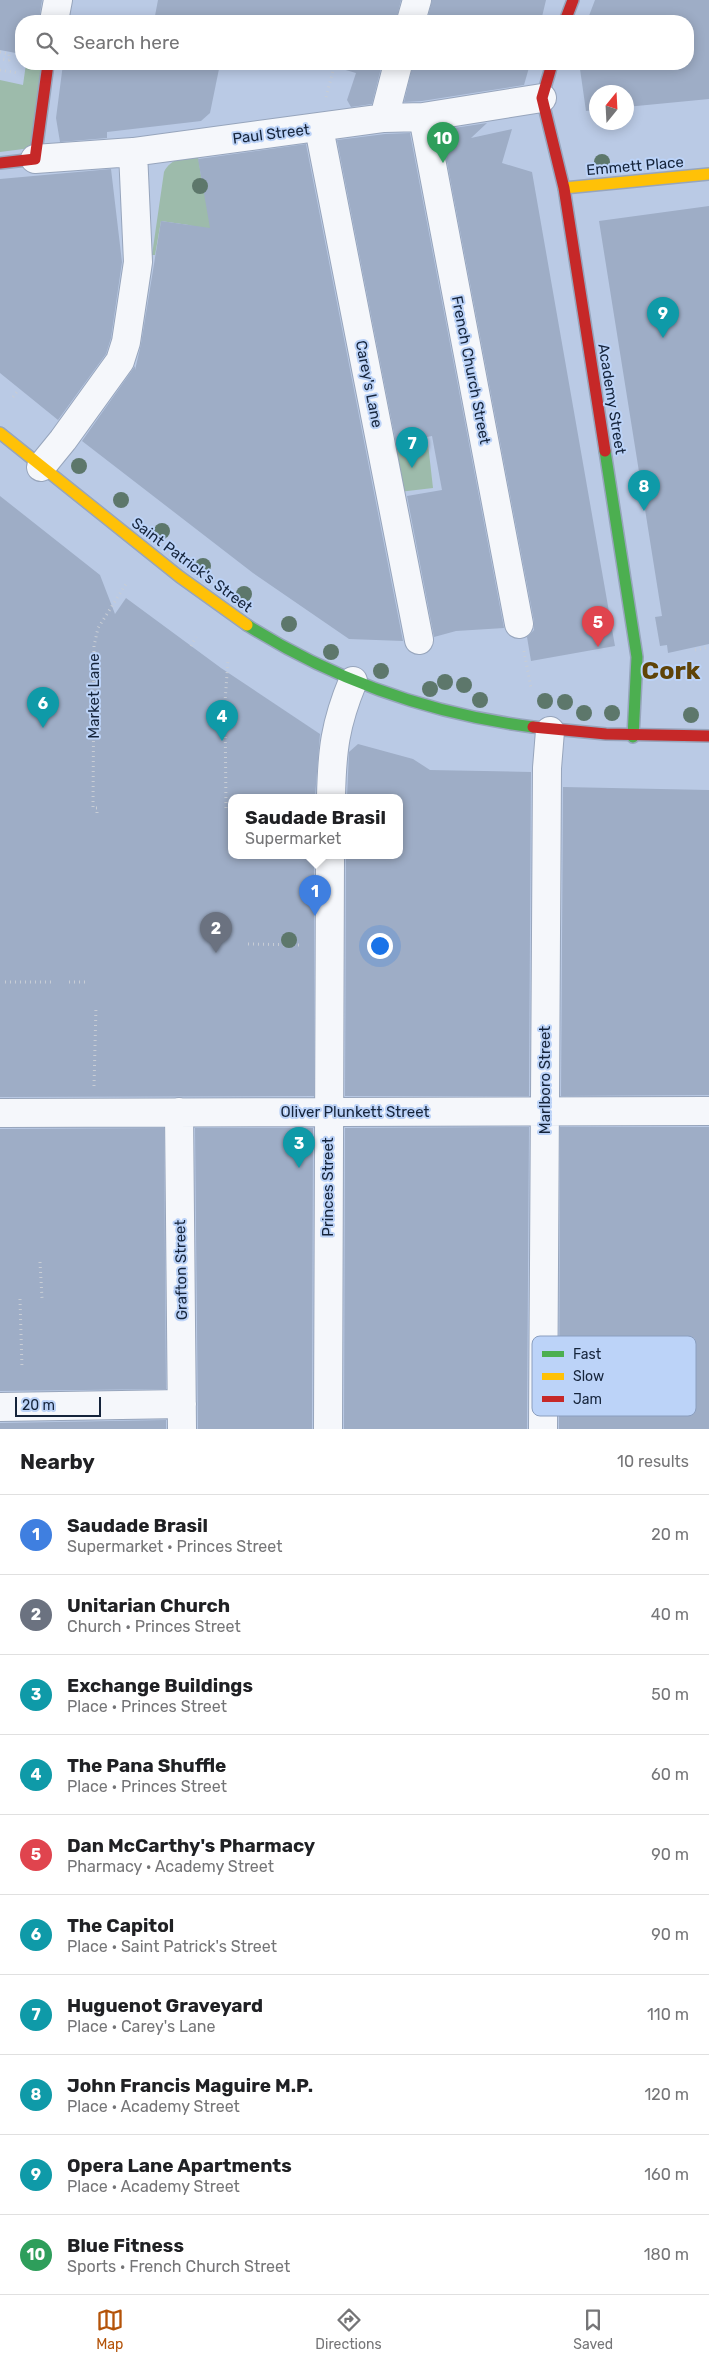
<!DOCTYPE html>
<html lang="en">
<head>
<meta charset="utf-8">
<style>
  :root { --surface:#fff; --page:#f2f2f2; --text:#202124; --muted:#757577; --line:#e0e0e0; --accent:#b45309 }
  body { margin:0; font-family:Rubik,sans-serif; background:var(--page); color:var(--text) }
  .compass { position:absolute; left:589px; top:85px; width:45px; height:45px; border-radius:50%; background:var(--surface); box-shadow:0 2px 12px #0003; rotate:18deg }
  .scale { position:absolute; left:15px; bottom:12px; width:86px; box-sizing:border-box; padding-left:5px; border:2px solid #15243b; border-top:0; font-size:14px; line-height:18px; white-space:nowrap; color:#15243b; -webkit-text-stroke:4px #bcd3f8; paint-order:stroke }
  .you { position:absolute; left:379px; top:945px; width:18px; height:18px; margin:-12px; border:4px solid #fff; border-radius:50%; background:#1a73e8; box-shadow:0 0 0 8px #1a73e833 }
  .badge { display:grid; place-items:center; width:32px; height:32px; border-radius:50%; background:var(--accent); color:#fff; font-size:16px; font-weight:700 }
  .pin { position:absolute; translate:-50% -41px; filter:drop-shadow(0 1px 2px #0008) }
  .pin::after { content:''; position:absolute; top:26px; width:18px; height:15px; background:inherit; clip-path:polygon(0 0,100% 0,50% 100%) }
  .popup { position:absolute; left:228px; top:794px; width:175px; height:65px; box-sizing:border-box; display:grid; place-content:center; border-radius:10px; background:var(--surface); filter:drop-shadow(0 1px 4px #0005); font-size:16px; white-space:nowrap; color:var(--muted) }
  .popup b { font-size:19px; color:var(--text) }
  .popup::after { content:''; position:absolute; left:50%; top:100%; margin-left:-10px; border:10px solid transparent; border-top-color:var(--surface) }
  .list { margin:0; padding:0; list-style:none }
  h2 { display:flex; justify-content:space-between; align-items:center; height:65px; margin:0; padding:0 20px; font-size:21px }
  h2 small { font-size:16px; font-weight:400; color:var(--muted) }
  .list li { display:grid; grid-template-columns:32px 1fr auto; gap:15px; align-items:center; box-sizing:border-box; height:80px; padding:0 20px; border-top:1px solid var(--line) }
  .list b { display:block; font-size:19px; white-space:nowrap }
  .list p { margin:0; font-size:16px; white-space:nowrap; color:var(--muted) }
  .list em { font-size:16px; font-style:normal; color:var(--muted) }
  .icon { flex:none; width:28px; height:28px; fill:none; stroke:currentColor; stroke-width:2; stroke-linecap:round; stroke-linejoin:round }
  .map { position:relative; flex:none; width:709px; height:1429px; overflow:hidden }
  .search { position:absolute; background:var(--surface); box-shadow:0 2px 12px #0003; left:15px; right:15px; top:15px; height:55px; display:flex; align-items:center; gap:12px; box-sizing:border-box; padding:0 18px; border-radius:20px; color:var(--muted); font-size:19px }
  .sheet { height:865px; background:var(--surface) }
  nav { display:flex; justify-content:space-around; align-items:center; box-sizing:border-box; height:70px; border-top:1px solid var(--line); background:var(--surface); font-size:14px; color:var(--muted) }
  nav a { display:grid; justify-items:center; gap:2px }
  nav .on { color:var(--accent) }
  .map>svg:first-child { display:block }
</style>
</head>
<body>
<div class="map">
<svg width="709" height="1429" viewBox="0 0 709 1429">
  <rect width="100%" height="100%" fill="#bacae5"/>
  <path fill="#9dbbab" d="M26,64H43L31,148L0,152V80L23,85Z
    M198,156L203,188L234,240L189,225L161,221L155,255H152L164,172C171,158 183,158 198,156Z
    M428,444L433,488L399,492L391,449Z"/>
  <path fill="#9eadc6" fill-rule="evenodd" d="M0,0H42L39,21H21V54L0,50Z
    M158,0H401L396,21H154Z
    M432,0H546L541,21H427Z
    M595,0H709V99L626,107V92H596V110L586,111L580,69H570L572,64H688V21H587Z
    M63,64H220L210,113L201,121L107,132V138L60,142L56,118Z
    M325,64H382L372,104L351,107L347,100L356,73Z
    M413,64H530L524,85L422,101L404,102Z
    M487,123L471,138L512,129L502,163L532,172L615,646L531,661L527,637L534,630V621L441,130Z
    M410,133L504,628L456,631L434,637L407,496L442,490L432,436L396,443L337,140L385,134Z
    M306,144L403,641L349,639L253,573L82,441L135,366V370L141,344L161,221L210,228L198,159Z
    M111,169L122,262L111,338L106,354L58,420L0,373V179Z
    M709,206V644L668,653L667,645L660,646L655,617L662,616L599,221Z
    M0,496L100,575L115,614L126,598L221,668L320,734L315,797H231V855H314V1096L0,1097Z
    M358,744L413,759L430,770L531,772L529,1096H345L346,855H399V797H347L349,752Z
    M563,787L709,790V1095L561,1096Z
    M529,1127L527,1429H344L345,1128Z
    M560,1127H709V1429H559ZM610,1357H643L642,1404L590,1405V1361Z
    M164,1128L166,1389L0,1391V1129Z
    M195,1128H313L312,1429H198Z
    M166,1420V1429H0V1423Z"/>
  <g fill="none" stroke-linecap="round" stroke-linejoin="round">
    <g stroke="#97a5bc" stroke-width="30">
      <path id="street" d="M54,21L58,0
        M411,21L417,0
        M423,117L519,624
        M384,118L398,64
        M319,128L419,640
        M35,159L133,152L384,118L423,117L542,98
        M41,467L63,440L120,361L126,342L138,262L133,152
        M331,797C332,751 335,724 353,681
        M179,1112L182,1429
        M0,1113L709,1111
        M0,1407L182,1404
        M328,1429L330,855
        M543,1429L547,768L550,731"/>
    </g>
    <g stroke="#97a5bc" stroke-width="14">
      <path id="fast" d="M605,451L637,657L633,737
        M247,625C334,680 431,714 533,727"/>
    </g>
    <g stroke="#97a5bc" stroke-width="14">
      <path id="slow" d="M564,188L709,174
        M0,433L180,577L247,625"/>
    </g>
    <g stroke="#97a5bc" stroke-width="14">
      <path id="jam" d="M565,21L573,0
        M552,64L542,98L564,188L605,451
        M0,163L35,159L48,64
        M533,727L606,734L709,736"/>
    </g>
    <path stroke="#c8cdd5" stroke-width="3" stroke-dasharray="1 4" stroke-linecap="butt" d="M0,52L9,54V60L0,59
      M0,70L18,73
      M326,97L334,67
      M13,397L19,389
      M191,646L196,637
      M695,650L709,647
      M524,651L531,688
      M226,808L225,702L228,660
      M97,813V808H93L94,646L98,628L126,584
      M248,944L302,945
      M5,982H54
      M69,982H85
      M94,1086L96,1006
      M40,1262L42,1298
      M20,1299L22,1368"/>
    <use href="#street" stroke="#f5f7fb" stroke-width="28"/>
    <use href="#fast" stroke="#4caf50" stroke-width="11"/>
    <use href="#slow" stroke="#ffc107" stroke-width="11"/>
    <use href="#jam" stroke="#c62828" stroke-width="11"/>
  </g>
  <g fill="#5d776b">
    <circle cx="602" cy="162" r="8"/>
    <circle cx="200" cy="186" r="8"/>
    <circle cx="79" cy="466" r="8"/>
    <circle cx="121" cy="500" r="8"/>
    <circle cx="162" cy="531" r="8"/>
    <circle cx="203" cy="566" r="8"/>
    <circle cx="244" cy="594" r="8"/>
    <circle cx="289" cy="624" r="8"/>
    <circle cx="331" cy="652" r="8"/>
    <circle cx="381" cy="671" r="8"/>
    <circle cx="445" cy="682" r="8"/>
    <circle cx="464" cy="685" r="8"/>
    <circle cx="430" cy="689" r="8"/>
    <circle cx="480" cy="700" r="8"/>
    <circle cx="545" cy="701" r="8"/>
    <circle cx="565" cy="702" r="8"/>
    <circle cx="584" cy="713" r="8"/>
    <circle cx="612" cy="713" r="8"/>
    <circle cx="691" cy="715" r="8"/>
    <circle cx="289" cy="940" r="8"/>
  </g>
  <g text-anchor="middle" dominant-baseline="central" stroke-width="4" stroke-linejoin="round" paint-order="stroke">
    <g font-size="15" fill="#15243b" stroke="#bcd3f8">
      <text transform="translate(271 134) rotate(-7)">Paul Street</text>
      <text transform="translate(635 166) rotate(-5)">Emmett Place</text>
      <text transform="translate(471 370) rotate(79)">French Church Street</text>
      <text transform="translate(369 384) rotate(79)">Carey's Lane</text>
      <text transform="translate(612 399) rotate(81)">Academy Street</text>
      <text transform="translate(192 565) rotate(37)">Saint Patrick's Street</text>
      <text transform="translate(94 696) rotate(-90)">Market Lane</text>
      <text transform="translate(545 1080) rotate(-90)">Marlboro Street</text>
      <text x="355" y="1112">Oliver Plunkett Street</text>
      <text transform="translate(328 1187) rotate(-90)">Princes Street</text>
      <text transform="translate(181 1270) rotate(-91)">Grafton Street</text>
    </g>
    <g font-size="25" font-weight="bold" fill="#5f4307" stroke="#bcd3f8">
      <text x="671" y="670">Cork</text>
    </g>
  </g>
  <rect x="532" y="1336" width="164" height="80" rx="8" fill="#bcd3f8" stroke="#8a9ebf" stroke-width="1"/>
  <rect x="542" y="1351" width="22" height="6" fill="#4caf50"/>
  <rect x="542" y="1373" width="22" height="7" fill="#ffc107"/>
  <rect x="542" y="1396" width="22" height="6" fill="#c62828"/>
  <g font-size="14" fill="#15243b">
    <text x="573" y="1359">Fast</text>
    <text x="573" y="1381">Slow</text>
    <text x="573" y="1404">Jam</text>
  </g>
</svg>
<svg class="compass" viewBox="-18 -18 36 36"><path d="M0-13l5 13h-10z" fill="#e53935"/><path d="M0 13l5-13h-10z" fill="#757577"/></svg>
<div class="scale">20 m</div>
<div class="you"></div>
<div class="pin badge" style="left:315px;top:916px;background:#3f7fe0">1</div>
<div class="popup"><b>Saudade Brasil</b>Supermarket</div>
<div class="pin badge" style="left:216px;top:953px;background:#6b7280">2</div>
<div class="pin badge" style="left:299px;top:1168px;background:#0f9aa8">3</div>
<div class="pin badge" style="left:222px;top:741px;background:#0f9aa8">4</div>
<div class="pin badge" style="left:598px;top:647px;background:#e0444e">5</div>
<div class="pin badge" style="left:43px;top:728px;background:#0f9aa8">6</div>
<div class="pin badge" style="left:412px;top:468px;background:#0f9aa8">7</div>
<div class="pin badge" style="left:644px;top:511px;background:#0f9aa8">8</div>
<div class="pin badge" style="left:663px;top:338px;background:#0f9aa8">9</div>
<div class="pin badge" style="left:443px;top:163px;background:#2e9e5b">10</div>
<div class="search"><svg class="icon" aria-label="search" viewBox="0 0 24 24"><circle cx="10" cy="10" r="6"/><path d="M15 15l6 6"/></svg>Search here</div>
</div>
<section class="sheet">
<h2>Nearby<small>10 results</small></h2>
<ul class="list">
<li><span class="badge" style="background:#3f7fe0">1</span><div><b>Saudade Brasil</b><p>Supermarket · Princes Street</p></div><em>20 m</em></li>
<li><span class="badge" style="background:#6b7280">2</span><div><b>Unitarian Church</b><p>Church · Princes Street</p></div><em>40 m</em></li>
<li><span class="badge" style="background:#0f9aa8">3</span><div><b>Exchange Buildings</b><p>Place · Princes Street</p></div><em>50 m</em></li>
<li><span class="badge" style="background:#0f9aa8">4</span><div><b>The Pana Shuffle</b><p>Place · Princes Street</p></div><em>60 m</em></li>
<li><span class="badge" style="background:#e0444e">5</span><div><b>Dan McCarthy's Pharmacy</b><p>Pharmacy · Academy Street</p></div><em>90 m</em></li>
<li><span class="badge" style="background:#0f9aa8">6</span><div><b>The Capitol</b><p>Place · Saint Patrick's Street</p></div><em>90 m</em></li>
<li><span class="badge" style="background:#0f9aa8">7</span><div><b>Huguenot Graveyard</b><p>Place · Carey's Lane</p></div><em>110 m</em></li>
<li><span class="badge" style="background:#0f9aa8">8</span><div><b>John Francis Maguire M.P.</b><p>Place · Academy Street</p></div><em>120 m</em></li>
<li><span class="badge" style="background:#0f9aa8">9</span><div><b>Opera Lane Apartments</b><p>Place · Academy Street</p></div><em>160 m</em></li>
<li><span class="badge" style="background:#2e9e5b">10</span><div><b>Blue Fitness</b><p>Sports · French Church Street</p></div><em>180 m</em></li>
</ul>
</section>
<nav>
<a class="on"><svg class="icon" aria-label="map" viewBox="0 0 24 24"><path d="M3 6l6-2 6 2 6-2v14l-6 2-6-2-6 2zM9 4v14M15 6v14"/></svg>Map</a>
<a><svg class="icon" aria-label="directions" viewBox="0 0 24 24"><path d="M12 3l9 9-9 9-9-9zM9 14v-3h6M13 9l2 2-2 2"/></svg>Directions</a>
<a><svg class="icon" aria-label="saved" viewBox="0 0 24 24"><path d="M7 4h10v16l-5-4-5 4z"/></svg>Saved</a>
</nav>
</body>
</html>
